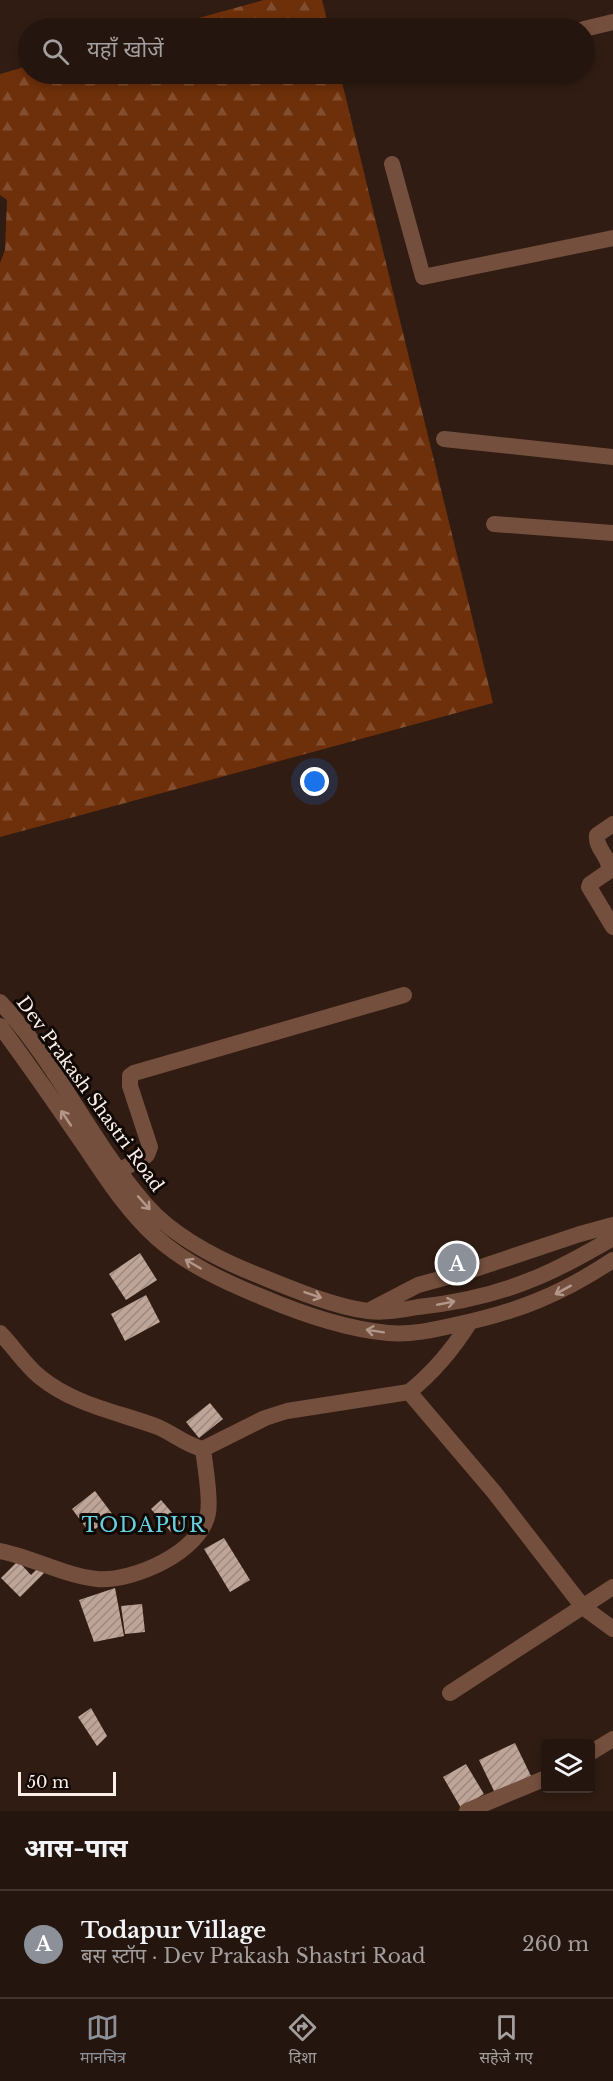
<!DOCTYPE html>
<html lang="hi">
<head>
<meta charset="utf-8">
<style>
  :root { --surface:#24150e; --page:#30221c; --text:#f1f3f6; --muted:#a39f9e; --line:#41342e; --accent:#8c9099 }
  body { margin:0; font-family:"Libre Baskerville","Noto Sans Devanagari",serif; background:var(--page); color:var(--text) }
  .controls { position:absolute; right:18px; bottom:18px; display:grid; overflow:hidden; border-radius:6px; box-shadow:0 3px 9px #0003 }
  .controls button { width:54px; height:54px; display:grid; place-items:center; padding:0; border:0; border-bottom:2px solid var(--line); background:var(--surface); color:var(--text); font:30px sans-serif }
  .scale { position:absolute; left:18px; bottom:15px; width:98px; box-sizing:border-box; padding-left:6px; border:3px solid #fdefe8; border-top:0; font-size:16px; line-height:21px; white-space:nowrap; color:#fdefe8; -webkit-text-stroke:4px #110905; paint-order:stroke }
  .you { position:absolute; left:315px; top:782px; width:21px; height:21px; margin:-15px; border:4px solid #fff; border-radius:50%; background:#1a73e8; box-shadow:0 0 0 9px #1a73e833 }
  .badge { display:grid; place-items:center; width:39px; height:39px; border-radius:50%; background:var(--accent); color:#fff; font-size:20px; font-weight:700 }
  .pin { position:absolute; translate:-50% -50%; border:3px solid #fff; box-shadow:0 2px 6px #0006 }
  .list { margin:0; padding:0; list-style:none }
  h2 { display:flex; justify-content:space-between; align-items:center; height:78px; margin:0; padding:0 24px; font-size:26px }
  h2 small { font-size:20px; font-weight:400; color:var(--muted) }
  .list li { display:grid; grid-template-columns:39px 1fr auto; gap:18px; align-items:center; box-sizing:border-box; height:108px; padding:0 24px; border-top:2px solid var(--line) }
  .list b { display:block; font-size:22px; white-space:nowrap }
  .list p { margin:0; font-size:20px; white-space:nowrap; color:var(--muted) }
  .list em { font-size:20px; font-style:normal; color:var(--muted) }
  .icon { flex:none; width:33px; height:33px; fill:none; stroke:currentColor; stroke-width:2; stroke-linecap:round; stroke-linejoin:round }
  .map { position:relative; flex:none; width:613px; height:1811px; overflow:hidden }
  .search { position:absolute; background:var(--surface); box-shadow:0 3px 9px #0003; left:18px; right:18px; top:18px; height:66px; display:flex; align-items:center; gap:15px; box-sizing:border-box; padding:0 21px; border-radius:33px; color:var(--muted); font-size:22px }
  .sheet { height:186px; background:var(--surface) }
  nav { display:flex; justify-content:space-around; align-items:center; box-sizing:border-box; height:84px; border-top:2px solid var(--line); background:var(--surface); font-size:16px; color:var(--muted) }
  nav a { display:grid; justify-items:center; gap:3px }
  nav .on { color:var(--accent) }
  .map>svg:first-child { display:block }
</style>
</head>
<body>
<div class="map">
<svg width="613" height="1811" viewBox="0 0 613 1811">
  <defs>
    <pattern id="forest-firs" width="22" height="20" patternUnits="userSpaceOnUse" patternTransform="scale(1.5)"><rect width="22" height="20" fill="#6e300a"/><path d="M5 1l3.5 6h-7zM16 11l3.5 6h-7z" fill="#844e2e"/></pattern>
    <pattern id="building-hatch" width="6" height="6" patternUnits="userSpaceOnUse" patternTransform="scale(1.5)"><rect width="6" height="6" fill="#bfa598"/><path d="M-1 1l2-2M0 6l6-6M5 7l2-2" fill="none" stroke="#9c897f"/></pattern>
  </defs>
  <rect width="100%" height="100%" fill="#301c12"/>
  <path fill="url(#forest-firs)" d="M264,0H322L329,28H162Z
    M28,66V74H340L493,703L0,837V263L5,250L7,200L0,195V74Z"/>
  <path fill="url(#building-hatch)" d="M140,1253L157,1280L126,1300L109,1274Z
    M146,1295L160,1322L125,1341L111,1314Z
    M210,1403L223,1419L199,1438L186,1422Z
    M95,1491L113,1515L90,1533L72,1509Z
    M161,1500L181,1523L171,1532L151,1509Z
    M224,1538L250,1580L230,1592L204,1549Z
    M18,1561L31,1575L38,1568L44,1573L20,1597L1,1578Z
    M115,1588L124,1636L94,1642L79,1600Z
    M142,1604L145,1632L125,1634L121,1606Z
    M91,1708L107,1736L97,1746L78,1717Z
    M515,1743L531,1776L495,1793L479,1760Z
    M466,1764L484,1794L461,1808L443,1777Z"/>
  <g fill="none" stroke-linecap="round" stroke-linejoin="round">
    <path stroke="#744f3e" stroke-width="16" d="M584,29L613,22
      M392,164L423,277L613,238
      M444,439L613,457
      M494,524L613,533
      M613,824L597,835C595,849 611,857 609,871L590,884L589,887L613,927
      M0,1002C57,1063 91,1142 146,1205C175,1238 219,1260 260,1276C292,1289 335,1307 368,1311C385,1313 402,1310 418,1307C455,1303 493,1295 528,1281C558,1270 586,1253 613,1238
      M0,1026C30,1066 58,1107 86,1148C107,1179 128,1212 156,1237C186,1264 225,1282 262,1297C302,1314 345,1329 388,1333C411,1335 433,1330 455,1325C517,1312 560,1295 613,1260
      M119,1171L147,1155L150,1147L130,1086V1076L134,1073L404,995
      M368,1311L418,1285L469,1271L580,1234L613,1225
      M0,1333C14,1347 25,1365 40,1377C74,1405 118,1412 158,1427C174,1434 186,1445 203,1449L265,1418L287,1411L409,1392C434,1372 453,1349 470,1322
      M409,1392L494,1492L583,1607L613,1629
      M0,1551C32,1557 65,1576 97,1579C133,1582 201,1552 208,1513C211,1498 205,1466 203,1449
      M450,1693L613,1587
      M590,1753L613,1739
      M467,1811L546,1778"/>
  </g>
  <defs><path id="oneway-shaft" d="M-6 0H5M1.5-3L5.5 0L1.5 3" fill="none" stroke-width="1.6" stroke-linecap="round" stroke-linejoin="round" transform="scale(1.5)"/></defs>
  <g stroke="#b2978a">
    <use href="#oneway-shaft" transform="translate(66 1118) rotate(-124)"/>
    <use href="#oneway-shaft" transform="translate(144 1203) rotate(48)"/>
    <use href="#oneway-shaft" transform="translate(193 1264) rotate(-150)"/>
    <use href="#oneway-shaft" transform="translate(563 1290) rotate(151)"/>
    <use href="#oneway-shaft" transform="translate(313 1295) rotate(19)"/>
    <use href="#oneway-shaft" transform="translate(446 1303) rotate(-11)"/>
    <use href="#oneway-shaft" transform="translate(375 1331) rotate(-171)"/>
  </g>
  <g text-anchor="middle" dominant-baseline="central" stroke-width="6" stroke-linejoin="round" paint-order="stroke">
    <g font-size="18" fill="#fdefe8" stroke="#110905">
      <text transform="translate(90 1094) rotate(54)">Dev Prakash Shastri Road</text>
    </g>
    <g font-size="20" letter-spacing="1.5" fill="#66d0e0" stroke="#110905">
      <text x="144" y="1525">TODAPUR</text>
    </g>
  </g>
</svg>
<div class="controls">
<button><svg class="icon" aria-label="layers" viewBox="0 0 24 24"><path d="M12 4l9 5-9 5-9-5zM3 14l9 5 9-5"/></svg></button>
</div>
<div class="scale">50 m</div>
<div class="you"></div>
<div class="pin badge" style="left:457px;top:1263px">A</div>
<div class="search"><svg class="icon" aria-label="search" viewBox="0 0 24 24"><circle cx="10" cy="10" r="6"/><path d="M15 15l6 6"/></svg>यहाँ खोजें</div>
</div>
<section class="sheet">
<h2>आस-पास<small></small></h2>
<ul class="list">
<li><span class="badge">A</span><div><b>Todapur Village</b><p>बस स्टॉप · Dev Prakash Shastri Road</p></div><em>260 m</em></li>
</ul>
</section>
<nav>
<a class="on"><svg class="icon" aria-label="map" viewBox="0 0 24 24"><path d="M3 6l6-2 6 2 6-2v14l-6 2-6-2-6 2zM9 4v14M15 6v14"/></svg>मानचित्र</a>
<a><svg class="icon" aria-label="directions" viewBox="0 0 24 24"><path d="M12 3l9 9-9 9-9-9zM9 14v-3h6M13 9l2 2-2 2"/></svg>दिशा</a>
<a><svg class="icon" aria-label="saved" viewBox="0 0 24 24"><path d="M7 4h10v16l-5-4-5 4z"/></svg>सहेजे गए</a>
</nav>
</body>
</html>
